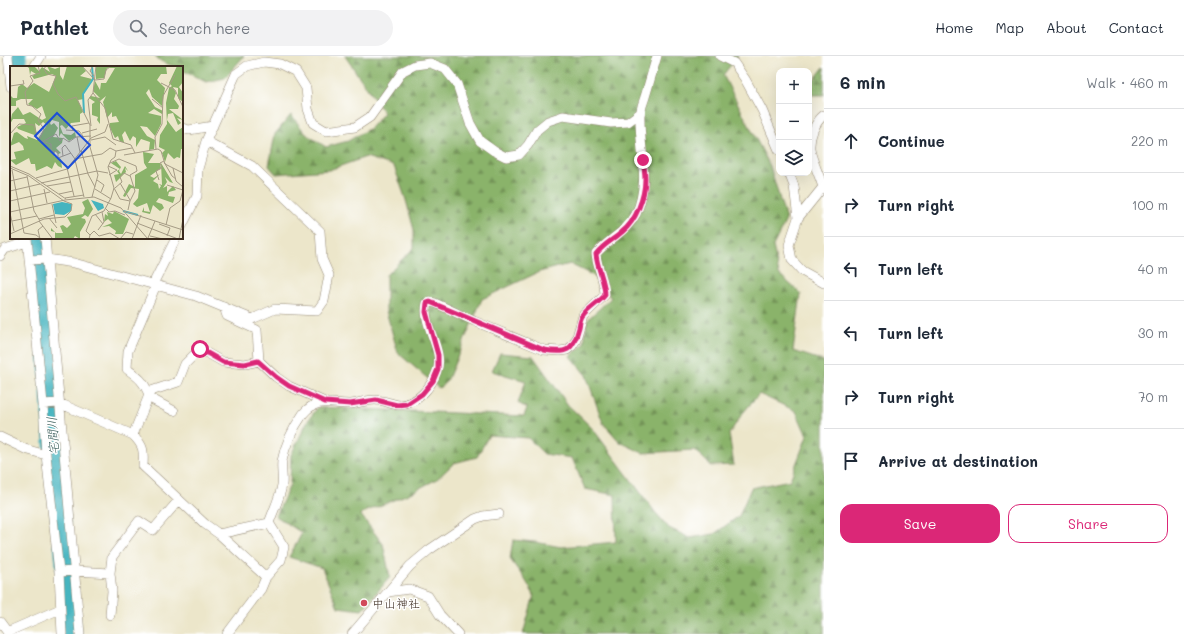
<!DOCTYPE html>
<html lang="en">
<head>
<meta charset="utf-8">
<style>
  :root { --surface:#fff; --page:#f2f2f3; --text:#1f2937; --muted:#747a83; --line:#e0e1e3; --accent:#db2777 }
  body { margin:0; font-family:Mali,"Klee One",sans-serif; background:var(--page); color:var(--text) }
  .controls { position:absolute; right:12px; top:12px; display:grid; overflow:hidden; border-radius:8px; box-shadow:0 4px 16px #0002 }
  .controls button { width:36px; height:36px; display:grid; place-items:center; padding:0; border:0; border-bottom:1px solid var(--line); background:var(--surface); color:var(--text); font:20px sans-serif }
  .stop { position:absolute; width:12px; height:12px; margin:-9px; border:3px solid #db2777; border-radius:50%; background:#fff }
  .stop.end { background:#db2777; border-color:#fff; box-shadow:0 1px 4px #0008 }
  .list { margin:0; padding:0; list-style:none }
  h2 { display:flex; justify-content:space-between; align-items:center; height:52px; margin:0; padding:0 16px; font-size:17px }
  h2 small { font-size:13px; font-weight:400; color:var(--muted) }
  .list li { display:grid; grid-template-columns:26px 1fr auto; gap:12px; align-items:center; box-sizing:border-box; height:64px; padding:0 16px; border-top:1px solid var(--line) }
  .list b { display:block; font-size:15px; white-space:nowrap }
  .list em { font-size:13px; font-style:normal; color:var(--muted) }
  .actions { display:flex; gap:8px; padding:12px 16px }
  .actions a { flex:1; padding:9px 0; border:1px solid var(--accent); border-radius:12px; text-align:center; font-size:14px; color:var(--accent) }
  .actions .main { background:var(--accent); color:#fff }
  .icon { flex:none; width:22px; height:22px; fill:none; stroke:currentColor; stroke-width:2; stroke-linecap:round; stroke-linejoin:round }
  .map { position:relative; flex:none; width:824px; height:578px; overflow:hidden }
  header { display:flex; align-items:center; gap:24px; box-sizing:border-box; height:56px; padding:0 20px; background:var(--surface); border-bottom:1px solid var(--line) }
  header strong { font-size:19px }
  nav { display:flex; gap:22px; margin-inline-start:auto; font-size:14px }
  .search { width:280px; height:36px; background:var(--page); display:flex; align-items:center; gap:10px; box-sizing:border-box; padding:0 14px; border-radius:22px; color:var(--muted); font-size:15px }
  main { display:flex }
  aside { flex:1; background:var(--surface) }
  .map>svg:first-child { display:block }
</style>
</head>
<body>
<header>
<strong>Pathlet</strong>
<div class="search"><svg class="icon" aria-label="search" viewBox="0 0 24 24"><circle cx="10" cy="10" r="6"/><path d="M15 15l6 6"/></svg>Search here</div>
<nav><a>Home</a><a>Map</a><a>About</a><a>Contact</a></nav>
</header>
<main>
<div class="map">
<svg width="824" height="578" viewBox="0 0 824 578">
  <defs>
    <pattern id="forest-firs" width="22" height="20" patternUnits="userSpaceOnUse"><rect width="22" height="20" fill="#8ab36a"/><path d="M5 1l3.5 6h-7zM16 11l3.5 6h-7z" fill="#729257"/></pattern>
  </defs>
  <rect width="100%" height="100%" fill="#fff"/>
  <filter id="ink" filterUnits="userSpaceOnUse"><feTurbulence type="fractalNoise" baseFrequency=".025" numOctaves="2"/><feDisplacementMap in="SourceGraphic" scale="8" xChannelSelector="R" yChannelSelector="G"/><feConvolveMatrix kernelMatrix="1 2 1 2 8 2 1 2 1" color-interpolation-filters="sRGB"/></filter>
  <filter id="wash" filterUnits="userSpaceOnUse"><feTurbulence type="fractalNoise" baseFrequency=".012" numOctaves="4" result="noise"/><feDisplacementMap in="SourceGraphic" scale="16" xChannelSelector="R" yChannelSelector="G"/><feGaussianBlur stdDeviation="0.9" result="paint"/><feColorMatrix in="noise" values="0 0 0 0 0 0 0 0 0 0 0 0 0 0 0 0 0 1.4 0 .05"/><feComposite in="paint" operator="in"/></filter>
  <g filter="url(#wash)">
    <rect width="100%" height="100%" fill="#ece6ca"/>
    <path fill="url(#forest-firs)" stroke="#626e44" d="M155,0H244L225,22L206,26L182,14V11C173,11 161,7 155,0Z
      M345,0H738L723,19L770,110L786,164L773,190L779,218L801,238L793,295L824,305V578H523L534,539L526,525L510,503L513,484L535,486L561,491L616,486L615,439L585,433L572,402L544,398L528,382L489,379L477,401L454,407L437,423L408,438L360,458L383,488L390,521L362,554L338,551L322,512L289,501L302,477L276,460L290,429L291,399L307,366L318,351L524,360L527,352L518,347L526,325L492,315L500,297L533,300L568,349L593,373L655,456L669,472L690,482L714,478L739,460L751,432L790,424L807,380L796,355L759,338L742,358L729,378L734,409L711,410L695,394L643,397L620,386L603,367L586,319L570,300L584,288L587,264L611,242L594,220L570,208L539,216L482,243L447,325L439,332L398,297L386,255V219L414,192V174L406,144L394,110L366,101L329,114L276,118L269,110L275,78L291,59L306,78L326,91L348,85L370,72L384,57Z
      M824,11V39H809V24H814Z"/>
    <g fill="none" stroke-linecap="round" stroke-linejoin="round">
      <path stroke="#45b4bf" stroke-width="19" d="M17,0L18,11
        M38,182L50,336L55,421L57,428L72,578"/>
    </g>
  </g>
  <g filter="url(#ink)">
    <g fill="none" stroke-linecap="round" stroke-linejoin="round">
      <g stroke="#948874" stroke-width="10">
        <path id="minor" d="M8,0L11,31
          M720,0L734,7L745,23L762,54L779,94
          M34,11L41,0
          M824,59C815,66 809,81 810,93C811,102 820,121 823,131L798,162L789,189L792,204L802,215L824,227
          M182,72L189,74L213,70
          M789,117L794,130L798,162
          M182,170L197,140L198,113L206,85L236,18L247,10L264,6L280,8L296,16L306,32L308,53L313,67L326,75L355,71L370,61L403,15L415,9L430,7L445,13L457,28L470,67L480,85L494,95L506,101L519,99L528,89L537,74L548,65L563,60L611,67L628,66L640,57
          M27,182L43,348L46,399L59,516L62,578
          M45,182L80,578
          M0,200L5,193L27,186
          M29,204L47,203L74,207L196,240L252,263L275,253L317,255L324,245L329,219L322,203L320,175L252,110L206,85
          M153,228L176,182
          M224,251L227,260L257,274L259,305L276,321L289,330L325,346
          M148,336L178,326L185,308L200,293L223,306L245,308L259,305
          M148,341L174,355
          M43,348L59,347L133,379C144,390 144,395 143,410L205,468L219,478L266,521
          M133,379L149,339C144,325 138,321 127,313L128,295L156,229
          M0,381L25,393L46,399
          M269,467C273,455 280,442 282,429C283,421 281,413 282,405C285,389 294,371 303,358C317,340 333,349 351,348C359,347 367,344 375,344C383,344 391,348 399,349C417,349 432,330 437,315C445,294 421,268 427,247L430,246L435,247L474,265L544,294L560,295L567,294L572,290L576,284L583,260L605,239C605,225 597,212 596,198C608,183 627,176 636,158C651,126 639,92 640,59C641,53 643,46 645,41C649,27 653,14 657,0
          M219,478L269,467
          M59,516L75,515L110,517
          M388,536L409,533L428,540L440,559L458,578
          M110,559L112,535L110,517L112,501L139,465L153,474L179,444
          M0,566L9,578
          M7,576L60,553
          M227,578L261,533L266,521L281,504L284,491L269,467
          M352,578L410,510L429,494L475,463L483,460L499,458"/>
      </g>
      <use href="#minor" stroke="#fff" stroke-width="9"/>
    </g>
  </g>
  <g fill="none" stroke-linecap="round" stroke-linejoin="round" filter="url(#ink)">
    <path stroke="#db2777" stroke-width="5" d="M200,293L223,306L245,308L258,305L276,321L289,330L325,346L350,348L376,344L397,349L407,348L422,338L433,325L438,313V299L426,256L427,247L430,246L544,294C567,298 573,295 579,272C580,268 580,263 583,260C588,252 599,247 605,239C605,225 597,212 596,198C605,187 612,185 622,176C636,165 645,141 645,123C645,117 644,110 643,104"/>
  </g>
  <circle fill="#d1495b" stroke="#fff" stroke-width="1.5" cx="364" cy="547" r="4"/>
  <g text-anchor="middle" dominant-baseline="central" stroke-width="3" stroke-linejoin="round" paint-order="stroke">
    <g font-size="12" fill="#3b2a1e" stroke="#fff" text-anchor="start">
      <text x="372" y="547">中山神社</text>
    </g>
    <g font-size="13" font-style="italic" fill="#3f615e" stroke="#fff">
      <text transform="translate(52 380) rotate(-94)">宅間川</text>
    </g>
  </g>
  <g transform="translate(10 10)">
    <rect width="173" height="173" fill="#ece6ca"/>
    <path d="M16,0H24L29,5L32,1L40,6L37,0L45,3L50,1V9L53,14L57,0H72L76,5L70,10L82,13L73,28L74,33L68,34L73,46L70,48V56L61,57L56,63L52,59L50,60L53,68L61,69L65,66L66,71L59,75L51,67L49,71V56L42,54L40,57L41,59L44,57L48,62L43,71L53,72L52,77L46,82L51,87L48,88L45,85L44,90L51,93L52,102L48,100L45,96L42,103L37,100L26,105L25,98H21L19,92L6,99L0,94L6,93L4,86L14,84L13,80L9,76L0,80L4,67L7,66L15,72L18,73L17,70L27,74L37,59L33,56L29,60L25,57L27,70L8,63L7,61L16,57L14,53H3L0,58L2,48L8,41L13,49L20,46L32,54L36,52L32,40L27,43L18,38L23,33H11L6,35V40H0V29L3,32H7L8,21L12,18L17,22L24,17L39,26L46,10L42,8L24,13L22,10L26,8L21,5L20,9L19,2ZM86,0H156L157,8H151L147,14L155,22L152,40L142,31L139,23L136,27L145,41L153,45L152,48L144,43L138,47L151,50V58L145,70L137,61L130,60L137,70L145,74L144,83L139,84L140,76L131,73L126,81V72L123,70L120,75L115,65L112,69L114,76H110L108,70L105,72L99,60L100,57L109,56L106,50L102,51V46L97,52L93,36L96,30L90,35V58L87,54L88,51L82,49V38L85,36L79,32L81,30L90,32L83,25L85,15L90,24L91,17H96L105,2H97L94,12L86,13ZM167,0H173V16L169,21L173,27V36L168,32V22L163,21L166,27L164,33L169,40L168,43H159L173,54L167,52L171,57L168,59L163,47L158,48L157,54L166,66L173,61V93L172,83H171L170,92L167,91L164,93L158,87L155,96L152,87L155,84L149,81L150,69L157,58L156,37L159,22L162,20L159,17ZM133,86L144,88L138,97H150L151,102L140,110L144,112L150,108L143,115L148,118L149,123L151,120L149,118L152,119L151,97L163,117L171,120L160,116L155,111L157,116L153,122L157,120V126L163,120L166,124L159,126L158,130L165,131L163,137L149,132L146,136L152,138L154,142L150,145L143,139L140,148L132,146L134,141V145L140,146L137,137L127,141L123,138L128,132L129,123L121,122L115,131L113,130L119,118L125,121V109L137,102L134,97ZM106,95L110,100L111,101L109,105L111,108L115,100L118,105L115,102L116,106L106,116L104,109L109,108L107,105L110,103L101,97ZM78,133L83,143L78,151L75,149L71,152L75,153L76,156L70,166V173L65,170L63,173H45V166L41,165V162L46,167H53L50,160L53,159L57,162L61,158L57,151L73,148L75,142L72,136ZM104,145L119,153L113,168H105L106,165L99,160L92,161L102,157L98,153L94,156L95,148L98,150L97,146L103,148Z" fill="#8ab36a"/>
    <path d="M81,134L93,138L94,142L88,145ZM52,136L62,138L61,145L54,149L45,148L43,138Z" fill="#45b4bf"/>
    <path fill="none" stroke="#45b4bf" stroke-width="2" d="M74,47L73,28L83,13L82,0M113,145L128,149"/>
    <path fill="none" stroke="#a59b85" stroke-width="1" d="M28,0L30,7L20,10L23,15L15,26L17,39L22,40L31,48L28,54L34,63L29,74L41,78V85L48,86V92L61,87M36,0L34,3L37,8L46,10L43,18L48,28L55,35L66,31L80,59V81L88,109L82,131M72,0L84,13M83,0L80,5L84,10M85,14L94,13L96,4L101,0M151,17L165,24L173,41M0,20L14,18L13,14M83,27L95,42L103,73L121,79L125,87M142,33L153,42M81,60L78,34L83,27L86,0M56,64L69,65L73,70M63,65L62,60L79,57M72,67L87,63M0,68L9,58L24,59L26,67L32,64M67,71L70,86M81,74L95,71L106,79M34,75L46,68L50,75L53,72L59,76L66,71L81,70M146,83L145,71L152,58L153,30L165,9M71,84L78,108L85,121M114,89L148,83L151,85L155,98L173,107M53,90L52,82L55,79L65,93M64,93L92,88L100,82L106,85L122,82M65,94L74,131M154,96L162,110L166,113M100,97L109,93L126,100L127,105L120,109L125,125L120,135M0,100L19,108L56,133M98,100L107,104L99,109M0,102L19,110L54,135L62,138L61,145L55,151L34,153L0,168M57,102L64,130M163,102L166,115L173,121M2,104L14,167L26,169L30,172M17,110L24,145L30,155M26,112L57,103L81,72L95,66L98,58M87,114L94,119L91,126M149,114L146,105L152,102L150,97L154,95M0,115L17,111M31,117L87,105L98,107M110,117L120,134M157,119L173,124M37,120L61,116M104,122L110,133L120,135L118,144M105,122L112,116L110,111L114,107L120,110M34,123L37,137M85,123L101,133M0,125L30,118M49,128L63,125M55,132L74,129M0,135L40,126M42,138L46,157M95,142L99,146L105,145L115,149M114,145L173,164M0,146L55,134L84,131L111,142L138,173M0,147L4,165M85,148L93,158M39,152L47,162M29,153L44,149M2,155L27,150M29,155L42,172M127,157L168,173M149,158L160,162L157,170M156,159L160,142L170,135L173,124M88,164L94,156L92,146M80,169L84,165L89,170L100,167L110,173M140,170L153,173M138,172L145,155M30,173L28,164L33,160M79,173L80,169L76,165L82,150L94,145L101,132L104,122L98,101L101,94L105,91L106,85M110,173L116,166L123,168M122,173L131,149M169,173L173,153"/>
    <path fill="#1d4ed8" fill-opacity="0.15" stroke="#1d4ed8" stroke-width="2" d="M47,47L80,79L58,102L25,70Z"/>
    <rect width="173" height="173" fill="none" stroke="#3b2a1e" stroke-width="2"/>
  </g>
</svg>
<div class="controls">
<button>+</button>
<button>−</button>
<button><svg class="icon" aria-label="layers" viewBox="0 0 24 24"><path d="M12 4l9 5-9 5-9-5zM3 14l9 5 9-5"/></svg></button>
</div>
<div class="stop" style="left:200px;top:293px"></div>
<div class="stop end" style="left:643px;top:104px"></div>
</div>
<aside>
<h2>6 min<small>Walk · 460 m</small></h2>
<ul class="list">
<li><svg class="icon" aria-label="ahead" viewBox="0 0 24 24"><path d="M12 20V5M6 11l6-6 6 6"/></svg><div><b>Continue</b></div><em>220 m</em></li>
<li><svg class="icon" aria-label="right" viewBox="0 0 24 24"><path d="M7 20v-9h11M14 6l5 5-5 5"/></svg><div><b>Turn right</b></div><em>100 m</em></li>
<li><svg class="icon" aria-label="left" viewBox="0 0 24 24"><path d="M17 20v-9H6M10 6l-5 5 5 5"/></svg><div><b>Turn left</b></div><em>40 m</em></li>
<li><svg class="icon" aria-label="left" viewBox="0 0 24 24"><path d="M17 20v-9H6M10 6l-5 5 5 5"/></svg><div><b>Turn left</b></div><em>30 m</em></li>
<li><svg class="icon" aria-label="right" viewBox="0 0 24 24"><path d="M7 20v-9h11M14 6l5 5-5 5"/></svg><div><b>Turn right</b></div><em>70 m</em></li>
<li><svg class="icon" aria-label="arrive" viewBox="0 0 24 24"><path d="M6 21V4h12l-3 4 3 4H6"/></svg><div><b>Arrive at destination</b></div></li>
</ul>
<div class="actions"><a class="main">Save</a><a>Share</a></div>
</aside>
</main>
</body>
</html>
